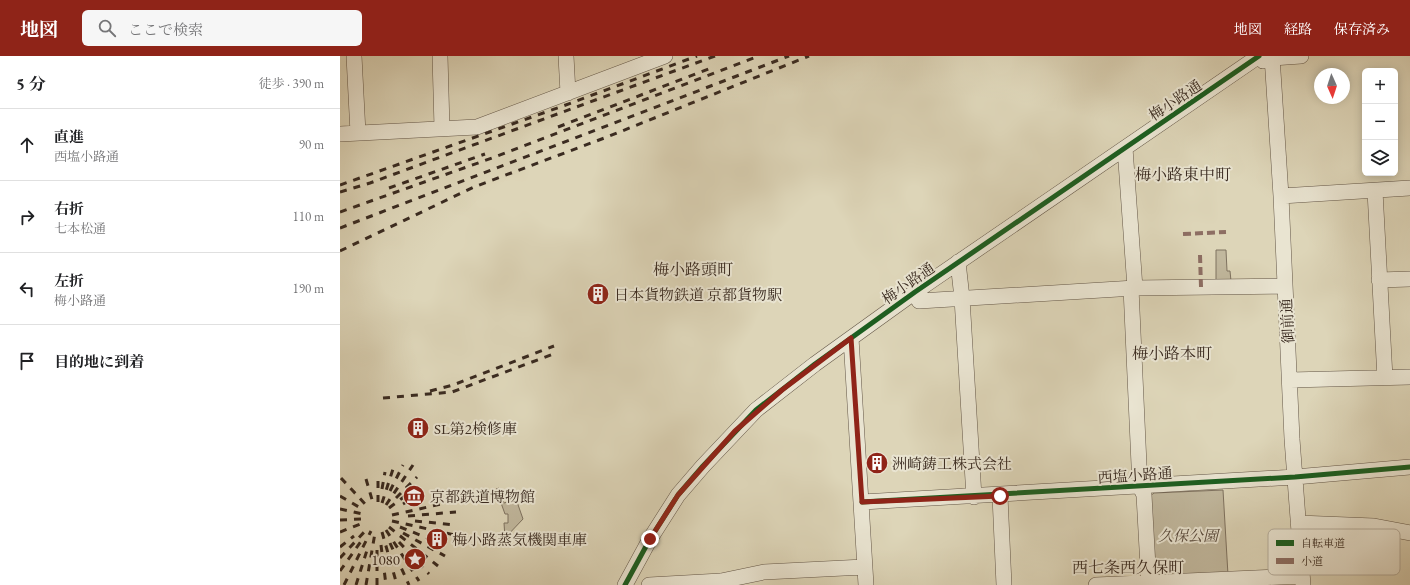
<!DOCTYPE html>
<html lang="ja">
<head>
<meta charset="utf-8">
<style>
  :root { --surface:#fff; --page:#f6f6f6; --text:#202124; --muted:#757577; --line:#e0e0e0; --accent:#8f2418 }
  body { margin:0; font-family:"EB Garamond","Noto Serif JP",serif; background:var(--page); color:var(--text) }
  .controls { position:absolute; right:12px; top:12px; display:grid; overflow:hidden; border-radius:6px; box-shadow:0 2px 10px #0003 }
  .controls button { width:36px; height:36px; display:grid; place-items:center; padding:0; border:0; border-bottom:1px solid var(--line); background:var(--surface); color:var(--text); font:20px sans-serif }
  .compass { position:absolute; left:974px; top:12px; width:36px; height:36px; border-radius:50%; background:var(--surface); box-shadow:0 2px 10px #0003; rotate:177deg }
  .stop { position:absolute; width:12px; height:12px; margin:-9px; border:3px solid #8f2418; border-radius:50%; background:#fff }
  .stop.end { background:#8f2418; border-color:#fff; box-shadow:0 1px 4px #0008 }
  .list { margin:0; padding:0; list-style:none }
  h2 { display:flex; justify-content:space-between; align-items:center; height:52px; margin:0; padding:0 16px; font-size:17px }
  h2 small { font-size:13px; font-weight:400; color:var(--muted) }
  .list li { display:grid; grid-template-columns:26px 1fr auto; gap:12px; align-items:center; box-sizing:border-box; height:72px; padding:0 16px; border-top:1px solid var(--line) }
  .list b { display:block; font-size:15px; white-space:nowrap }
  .list p { margin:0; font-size:13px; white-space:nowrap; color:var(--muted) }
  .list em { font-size:13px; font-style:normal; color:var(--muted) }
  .icon { flex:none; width:22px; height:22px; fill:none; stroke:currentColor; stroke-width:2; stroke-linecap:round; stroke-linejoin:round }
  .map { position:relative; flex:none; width:1070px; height:529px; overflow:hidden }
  header { display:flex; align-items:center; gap:24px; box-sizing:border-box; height:56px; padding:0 20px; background:var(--accent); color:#fff }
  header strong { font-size:19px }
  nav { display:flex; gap:22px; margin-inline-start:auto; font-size:14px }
  .search { width:280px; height:36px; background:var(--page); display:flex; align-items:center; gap:10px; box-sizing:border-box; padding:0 14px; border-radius:6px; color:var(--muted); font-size:15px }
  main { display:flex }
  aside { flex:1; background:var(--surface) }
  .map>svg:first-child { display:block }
</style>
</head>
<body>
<header>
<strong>地図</strong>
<div class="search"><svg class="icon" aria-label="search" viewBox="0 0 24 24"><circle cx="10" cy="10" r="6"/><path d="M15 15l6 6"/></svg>ここで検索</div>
<nav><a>地図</a><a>経路</a><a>保存済み</a></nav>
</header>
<main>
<aside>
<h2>5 分<small>徒歩 · 390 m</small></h2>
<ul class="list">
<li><svg class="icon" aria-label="ahead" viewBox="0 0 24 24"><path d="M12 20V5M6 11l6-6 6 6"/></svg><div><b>直進</b><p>西塩小路通</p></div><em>90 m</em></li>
<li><svg class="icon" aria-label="right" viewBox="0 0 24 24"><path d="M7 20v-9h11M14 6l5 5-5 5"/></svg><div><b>右折</b><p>七本松通</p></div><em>110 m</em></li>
<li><svg class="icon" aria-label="left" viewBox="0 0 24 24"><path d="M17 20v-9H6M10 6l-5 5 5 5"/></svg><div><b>左折</b><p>梅小路通</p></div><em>190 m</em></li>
<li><svg class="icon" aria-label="arrive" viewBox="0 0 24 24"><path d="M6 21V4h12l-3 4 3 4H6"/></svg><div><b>目的地に到着</b></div></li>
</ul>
</aside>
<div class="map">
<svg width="1070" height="529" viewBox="0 0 1070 529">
  <rect width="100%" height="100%" fill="#ddd5b8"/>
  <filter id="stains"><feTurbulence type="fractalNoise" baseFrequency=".005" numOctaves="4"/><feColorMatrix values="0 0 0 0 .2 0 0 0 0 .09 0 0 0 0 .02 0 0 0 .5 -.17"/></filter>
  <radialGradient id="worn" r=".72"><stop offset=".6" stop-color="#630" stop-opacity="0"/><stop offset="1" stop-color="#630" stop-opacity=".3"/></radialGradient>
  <path fill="#c1b89e" stroke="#7e7260" d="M876,194H886L887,215H890L891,225H876Z
    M159,432L164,447L176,443L183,463L165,482L164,467H168V458H165L156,433Z
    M883,434L888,519L818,521L813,517L809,441L814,437Z"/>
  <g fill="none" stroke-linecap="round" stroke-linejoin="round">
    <g stroke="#635647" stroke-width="16">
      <path id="minor" d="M14,0L18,77
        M100,0L102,72
        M226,0L228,37
        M932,0L941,140L952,383L963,529
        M923,5L932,2L961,0
        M0,78L137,71L325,0
        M785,92L795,232
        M1035,135L1045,322
        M941,140L1070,132
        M618,206L622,242L634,441
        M1039,224L1070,223
        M791,232L800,431L804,439L809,529
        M575,236L579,245L795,232L945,230
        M511,282L526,529
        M950,324L1070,321
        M660,440L664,529
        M522,446L955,421L1070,411
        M958,467L1034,470L1070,477
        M285,529L310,483L338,439L363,410L416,354L475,308L575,236L919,0
        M309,529L381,525L424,516L524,511
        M756,529L962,520"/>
    </g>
    <use href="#minor" stroke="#e9e4d1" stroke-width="15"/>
    <path stroke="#3a2b21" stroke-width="3" stroke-dasharray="7 7" stroke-linecap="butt" d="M218,71L371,12
      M0,129L223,50L357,0
      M49,132L145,98
      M0,136L30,127L375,0
      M0,156L152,102L419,0
      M0,172L449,0
      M0,195L134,131L267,81L469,0
      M90,335L113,329L214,290
      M43,342L112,336L216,297
      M1,422L27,450
      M26,423L33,447
      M42,433L45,416
      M50,435L63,409
      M0,440L24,454
      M56,442L77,421
      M38,446V419
      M42,447L53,413
      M63,448L77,440
      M46,449L73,409
      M49,452L80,429
      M0,453L23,458
      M52,459L115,445
      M68,460L116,456
      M0,464L22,463
      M52,465L115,479
      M75,465L116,469
      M49,471L98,510
      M60,471L110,491
      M46,474L79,525
      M0,476L23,467
      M42,476L57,529
      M63,477L105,500
      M59,486L89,518
      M50,487L69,529
      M41,489L46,529
      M0,491L14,480
      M0,502L27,473
      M0,515L22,484
      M4,529L31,475
      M16,529L28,491
      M26,529L35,477
      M37,529V493"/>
    <path stroke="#8d6e63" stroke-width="4" stroke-dasharray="8 4" stroke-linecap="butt" d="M843,178L886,176
      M860,199L861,231"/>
    <g stroke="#e9e4d1" stroke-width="8">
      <path id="cycleway" d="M522,446L955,421L1070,411
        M285,529L310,483L338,439L363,410L416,354L475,308L575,236L919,0"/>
    </g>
    <use href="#cycleway" stroke="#1b5e20" stroke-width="5"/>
  </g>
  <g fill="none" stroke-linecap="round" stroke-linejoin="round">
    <path stroke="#8f2418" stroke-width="5" d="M310,483L338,439L395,375L442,334L511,282L522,446L660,440"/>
  </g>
  <defs>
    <g id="building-disc" transform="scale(1.15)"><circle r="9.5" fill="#8f2418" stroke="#e9e4d1"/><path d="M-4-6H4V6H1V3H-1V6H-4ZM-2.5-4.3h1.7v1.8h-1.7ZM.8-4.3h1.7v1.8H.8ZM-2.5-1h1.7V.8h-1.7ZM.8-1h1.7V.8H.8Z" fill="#fff"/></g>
    <g id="museum-disc" transform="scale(1.15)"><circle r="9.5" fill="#8f2418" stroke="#e9e4d1"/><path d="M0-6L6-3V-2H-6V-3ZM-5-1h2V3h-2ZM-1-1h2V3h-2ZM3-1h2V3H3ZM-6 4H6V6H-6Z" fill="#fff"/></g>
    <g id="sight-disc" transform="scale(1.15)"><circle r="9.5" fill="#8f2418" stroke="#e9e4d1"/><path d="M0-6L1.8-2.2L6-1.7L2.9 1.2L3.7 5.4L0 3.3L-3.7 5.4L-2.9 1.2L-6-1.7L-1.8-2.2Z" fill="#fff"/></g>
  </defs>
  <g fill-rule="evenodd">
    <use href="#building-disc" x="258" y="238"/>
    <use href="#building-disc" x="78" y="372"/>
    <use href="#building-disc" x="537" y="407"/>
    <use href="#museum-disc" x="74" y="440"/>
    <use href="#building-disc" x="97" y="483"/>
    <use href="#sight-disc" x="75" y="503"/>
  </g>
  <g text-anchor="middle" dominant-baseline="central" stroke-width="4" stroke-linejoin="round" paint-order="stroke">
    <g font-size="15" fill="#3a2b21" stroke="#e9e4d1">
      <text transform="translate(835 44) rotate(-34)">梅小路通</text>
      <text transform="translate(568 227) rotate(-35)">梅小路通</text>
      <text transform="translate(947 265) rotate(-93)">御前通</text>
      <text transform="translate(795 419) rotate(-4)">西塩小路通</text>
    </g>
    <g font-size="15" fill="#3a2b21" stroke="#e9e4d1" text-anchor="start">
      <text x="274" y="238">日本貨物鉄道 京都貨物駅</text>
      <text x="94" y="372">SL第2検修庫</text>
      <text x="552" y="407">洲崎鋳工株式会社</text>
      <text x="90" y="440">京都鉄道博物館</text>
      <text x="112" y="483">梅小路蒸気機関車庫</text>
      <text x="60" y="503" text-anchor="end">1080</text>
    </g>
    <g font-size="15" font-style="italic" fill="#55473a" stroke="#e9e4d1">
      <text x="848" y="479">久保公園</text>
    </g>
    <g font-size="16" fill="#3a2b21" stroke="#e9e4d1">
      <text x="843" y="118">梅小路東中町</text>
      <text x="353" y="213">梅小路頭町</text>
      <text x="832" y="297">梅小路本町</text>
      <text x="788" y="511">西七条西久保町</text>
    </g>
  </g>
  <rect x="928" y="473" width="132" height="46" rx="6" fill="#e9e4d1" stroke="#b4ac9c" stroke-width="1"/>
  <rect x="936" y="484" width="18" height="6" fill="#1b5e20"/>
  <rect x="936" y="502" width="18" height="6" fill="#8d6e63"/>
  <g font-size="11" fill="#3a2b21">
    <text x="961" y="491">自転車道</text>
    <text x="961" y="509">小道</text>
  </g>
  <rect width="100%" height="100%" filter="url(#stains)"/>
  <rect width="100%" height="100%" fill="url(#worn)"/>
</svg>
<div class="controls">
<button>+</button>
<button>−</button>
<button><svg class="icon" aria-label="layers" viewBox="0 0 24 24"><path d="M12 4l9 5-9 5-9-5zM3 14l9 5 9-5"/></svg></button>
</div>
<svg class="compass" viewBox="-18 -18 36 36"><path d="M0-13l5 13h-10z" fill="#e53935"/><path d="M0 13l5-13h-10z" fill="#757577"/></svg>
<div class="stop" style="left:660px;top:440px"></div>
<div class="stop end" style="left:310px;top:483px"></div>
</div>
</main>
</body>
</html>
